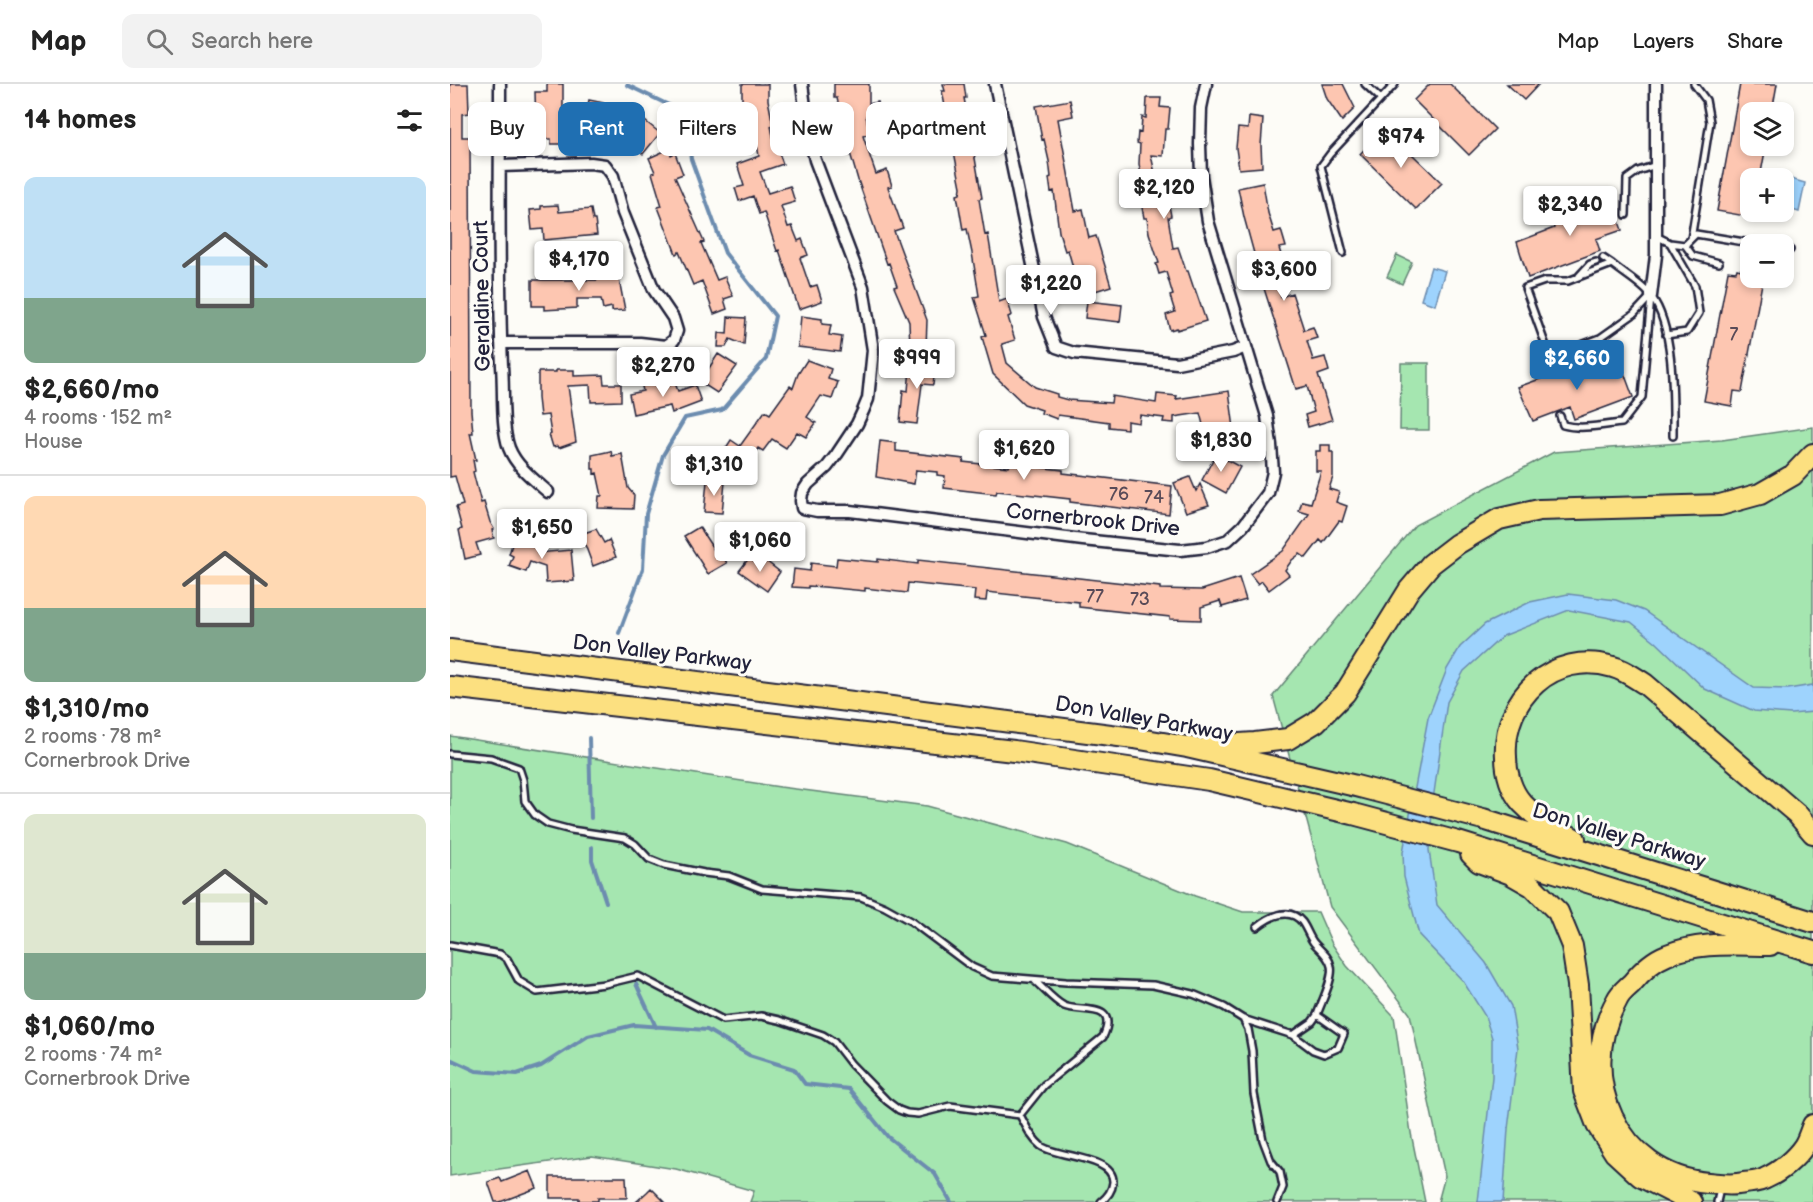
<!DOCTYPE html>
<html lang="en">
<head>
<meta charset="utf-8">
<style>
  body { margin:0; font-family:"Balsamiq Sans",sans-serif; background:#f2f2f2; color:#222; height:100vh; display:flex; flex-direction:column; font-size:22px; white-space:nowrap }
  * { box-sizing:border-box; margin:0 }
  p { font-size:20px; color:#767676 }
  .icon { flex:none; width:33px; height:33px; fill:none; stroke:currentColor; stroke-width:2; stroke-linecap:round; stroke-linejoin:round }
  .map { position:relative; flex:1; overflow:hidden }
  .details { display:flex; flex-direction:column; background:#fff; width:450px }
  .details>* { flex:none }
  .guide { position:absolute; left:18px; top:18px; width:570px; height:54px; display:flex; gap:12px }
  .controls { position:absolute; left:1290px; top:18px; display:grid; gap:12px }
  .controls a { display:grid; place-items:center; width:54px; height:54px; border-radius:12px; background:#fff; box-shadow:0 3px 9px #0003; font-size:30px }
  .price { position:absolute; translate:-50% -51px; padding:0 14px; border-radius:6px; background:#fff; color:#222; font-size:20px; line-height:39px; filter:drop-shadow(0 2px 3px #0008) }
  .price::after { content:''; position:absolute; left:50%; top:36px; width:18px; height:14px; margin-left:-9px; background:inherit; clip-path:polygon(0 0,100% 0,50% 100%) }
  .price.active { background:#1f6fb2; color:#fff }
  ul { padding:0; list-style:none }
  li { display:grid; align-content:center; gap:12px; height:318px; padding:0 24px }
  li+li { border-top:2px solid #e0e0e0 }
  li span { display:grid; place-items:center; height:186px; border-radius:12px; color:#555 }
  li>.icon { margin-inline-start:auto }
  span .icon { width:108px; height:108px; fill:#fffc; stroke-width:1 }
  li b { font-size:26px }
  h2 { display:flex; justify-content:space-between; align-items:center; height:72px; padding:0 24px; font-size:26px }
  .tag { padding:0 21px; border-radius:12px; background:#fff; box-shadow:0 3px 9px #0003; font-size:21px; line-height:54px }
  .tag.active { background:#1f6fb2; color:#fff }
  header { display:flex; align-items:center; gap:36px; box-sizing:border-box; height:84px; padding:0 30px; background:#fff; border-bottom:2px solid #e0e0e0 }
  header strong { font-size:28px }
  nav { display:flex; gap:33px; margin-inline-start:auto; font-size:21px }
  .search { width:420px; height:54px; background:#f2f2f2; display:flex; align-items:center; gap:15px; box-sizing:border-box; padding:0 21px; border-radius:12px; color:#767676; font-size:22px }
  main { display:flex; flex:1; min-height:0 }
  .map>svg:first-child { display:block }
  .green { fill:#a5e6b0; stroke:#648476; stroke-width:1.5 }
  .water { fill:#9ed3fd; stroke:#6c8caf; stroke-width:1.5 }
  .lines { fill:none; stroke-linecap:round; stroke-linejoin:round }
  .stream { stroke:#6c8caf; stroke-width:4 }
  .building { fill:#fdc6b1; stroke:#22223b; stroke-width:1.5 }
  .lane-casing { stroke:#22223b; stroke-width:10 }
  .street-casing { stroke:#22223b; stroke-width:15 }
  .highway-casing { stroke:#22223b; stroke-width:24 }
  .lane { stroke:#fdfcf7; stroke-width:5 }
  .street { stroke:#fdfcf7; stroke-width:10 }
  .highway { stroke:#fce080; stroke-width:20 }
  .labels { text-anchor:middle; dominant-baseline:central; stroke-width:6; stroke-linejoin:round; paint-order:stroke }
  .number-label { font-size:18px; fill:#594b58 }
  .street-label { font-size:21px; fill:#22223b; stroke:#fdfcf7 }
</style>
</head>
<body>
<header>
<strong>Map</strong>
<div class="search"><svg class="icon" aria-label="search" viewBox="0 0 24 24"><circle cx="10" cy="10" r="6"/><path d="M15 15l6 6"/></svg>Search here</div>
<nav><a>Map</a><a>Layers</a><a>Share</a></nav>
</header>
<main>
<section class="details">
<h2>14 homes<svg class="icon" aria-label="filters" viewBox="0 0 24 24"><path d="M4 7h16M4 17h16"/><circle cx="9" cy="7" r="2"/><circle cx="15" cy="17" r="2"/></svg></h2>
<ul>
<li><span style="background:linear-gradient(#bfe0f5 65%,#7fa58c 0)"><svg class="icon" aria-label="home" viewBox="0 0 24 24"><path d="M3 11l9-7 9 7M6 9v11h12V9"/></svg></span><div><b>$2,660/mo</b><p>4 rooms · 152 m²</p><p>House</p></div></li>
<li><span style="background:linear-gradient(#ffd9b3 60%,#7fa58c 0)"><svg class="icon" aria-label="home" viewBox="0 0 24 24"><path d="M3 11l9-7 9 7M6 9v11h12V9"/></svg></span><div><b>$1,310/mo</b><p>2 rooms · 78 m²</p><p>Cornerbrook Drive</p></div></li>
<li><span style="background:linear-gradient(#dfe7d0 75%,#7fa58c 0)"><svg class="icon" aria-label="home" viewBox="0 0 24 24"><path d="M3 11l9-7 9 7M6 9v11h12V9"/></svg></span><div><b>$1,060/mo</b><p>2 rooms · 74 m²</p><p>Cornerbrook Drive</p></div></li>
</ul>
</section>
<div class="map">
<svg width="1363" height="1118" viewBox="0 0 1363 1118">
  <rect width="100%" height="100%" fill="#fdfcf7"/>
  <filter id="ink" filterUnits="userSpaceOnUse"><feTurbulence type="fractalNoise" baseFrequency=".0167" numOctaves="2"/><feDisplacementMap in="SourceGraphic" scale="12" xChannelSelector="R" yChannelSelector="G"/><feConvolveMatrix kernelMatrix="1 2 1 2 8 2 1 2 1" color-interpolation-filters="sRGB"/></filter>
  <g filter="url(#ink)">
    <path class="green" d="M 947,171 L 962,178 L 952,200 L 937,193 Z
      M 951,279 L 979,279 L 979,346 L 950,346 Z
      M 1363,343 L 1363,1118 L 988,1118 L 995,1092 L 960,930 L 880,823 L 823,612 L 965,441 L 1104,368 L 1272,356 Z
      M 0,652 L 330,703 L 477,722 L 617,760 L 745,812 L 793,828 L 868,828 L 882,860 L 897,882 L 944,932 L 961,1049 L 975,1118 L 300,1118 L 304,1107 L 226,1085 L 142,1072 L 0,1092 Z"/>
    <path class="water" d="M 1341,95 L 1355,99 L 1349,128 L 1335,124 Z
      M 981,183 L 995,187 L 985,221 L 971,216 Z
      M 1118,510 L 1166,516 L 1194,527 L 1304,604 L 1338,605 L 1363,601 L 1363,628 L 1341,630 L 1304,627 L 1255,605 L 1206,558 L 1181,538 L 1119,526 L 1053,552 L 1014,587 L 997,618 L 983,716 L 979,766 L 987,821 L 1036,879 L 1061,922 L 1068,964 L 1058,1045 L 1053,1118 L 1028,1118 L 1042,993 L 1042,954 L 1035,932 L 1013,897 L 969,851 L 954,793 L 953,768 L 978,634 L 997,585 L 1010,563 L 1035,540 L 1080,518 Z"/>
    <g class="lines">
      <path class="stream" d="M 169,549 L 193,485 L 196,430 L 213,371 L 235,334 L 272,326 L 316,275 L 325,232 L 275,169 L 241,75 L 237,46 L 227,25 L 177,1
        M 139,654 L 141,734
        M 142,763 L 142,776 L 156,818
        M 186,900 L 206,943
        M 0,975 L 26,987 L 67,990 L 91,982 L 138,952 L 184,941 L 257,946 L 299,971 L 344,985 L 355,1000 L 399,1005 L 438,1053 L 485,1090 L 501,1118"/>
    </g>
    <path class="building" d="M 0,0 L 18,0 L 19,29 L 12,30 L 12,53 L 20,53 L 21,327 L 23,349 L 20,349 L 26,376 L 23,376 L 25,387 L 23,388 L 31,419 L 34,418 L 40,438 L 44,445 L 42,446 L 44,454 L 26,459 L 30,471 L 15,475 L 9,446 L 12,445 L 6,423 L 13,421 L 5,392 L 0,393 Z
      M 97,0 L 113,0 L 113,27 L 116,38 L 115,55 L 112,55 L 112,60 L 101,60 L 101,55 L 94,55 L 94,42 L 86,42 L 85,8 L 97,8 Z
      M 292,0 L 318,0 L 318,16 L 323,41 L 321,42 L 326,67 L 328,66 L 333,80 L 310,88 L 318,109 L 340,102 L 345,118 L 331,122 L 338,143 L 342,142 L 348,157 L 352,155 L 358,171 L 350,174 L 360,203 L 367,201 L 372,217 L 349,225 L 329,166 L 327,167 L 314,128 L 309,130 L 303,112 L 289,117 L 285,104 L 294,102 L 287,80 L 309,72 L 301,26 L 292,26 Z
      M 384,0 L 419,0 L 419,20 L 428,18 L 430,29 L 416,32 L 420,50 L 413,52 L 426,90 L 437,86 L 442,102 L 438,103 L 453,144 L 444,147 L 477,236 L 476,263 L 460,264 L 459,238 L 444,203 L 447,202 L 439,179 L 437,180 L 408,96 L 398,62 L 402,60 L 398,40 L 393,41 L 387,14 L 384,14 Z
      M 493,0 L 514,0 L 516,14 L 514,14 L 520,47 L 523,46 L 526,63 L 523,63 L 532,114 L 529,115 L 535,151 L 538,150 L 549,218 L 557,215 L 562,231 L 558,233 L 565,256 L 552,260 L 557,279 L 585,303 L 607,310 L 607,313 L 618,316 L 661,319 L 662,312 L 706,319 L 707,310 L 727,312 L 726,315 L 779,307 L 784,344 L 788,343 L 790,356 L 772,360 L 774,357 L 758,360 L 750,329 L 724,333 L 724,339 L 713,338 L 714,334 L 690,331 L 689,339 L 677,337 L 677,345 L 659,343 L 659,338 L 608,331 L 607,335 L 591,329 L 592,326 L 574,320 L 543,290 L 532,253 L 536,251 L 524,213 L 529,212 L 522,169 L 517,145 L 513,146 L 507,111 L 510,110 L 511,103 L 492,7 L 495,7 Z
      M 872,0 L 893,0 L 905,24 L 892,37 L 877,15 Z
      M 980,0 L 1000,0 L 1045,45 L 1019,71 L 964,16 Z
      M 1057,0 L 1089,0 L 1074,16 Z
      M 1290,0 L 1327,0 L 1322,28 L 1300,28 L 1300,62 L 1316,62 L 1310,94 L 1300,94 L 1300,118 L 1298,118 L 1295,132 L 1267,127 Z
      M 697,14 L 711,14 L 710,23 L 720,24 L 718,45 L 715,45 L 713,72 L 701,71 L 706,94 L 714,93 L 721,132 L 718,133 L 723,164 L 728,163 L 736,187 L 738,187 L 744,205 L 745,205 L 756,237 L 727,246 L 727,244 L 720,246 L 716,231 L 725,228 L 720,212 L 723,211 L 716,188 L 709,190 L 706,180 L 709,179 L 699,149 L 697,134 L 694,134 L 689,107 L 694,107 L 689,80 L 690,60 L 687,59 L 688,48 L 691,49 L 692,33 L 696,34 Z
      M 139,16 L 169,22 L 164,48 L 151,46 L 153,38 L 135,34 Z
      M 620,16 L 623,32 L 608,35 L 625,127 L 633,125 L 639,154 L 646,152 L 661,202 L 632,211 L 628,201 L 625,202 L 621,188 L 624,187 L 618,166 L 615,167 L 609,148 L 604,107 L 601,108 L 599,94 L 601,93 L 599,77 L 594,55 L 592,56 L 586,22 Z
      M 185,29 L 210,49 L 193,70 L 182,61 L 188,53 L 180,52 L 172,45 Z
      M 799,33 L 813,35 L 811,61 L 812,83 L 789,85 L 786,64 L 788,44 L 798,45 Z
      M 935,44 L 992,99 L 966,125 L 910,70 Z
      M 219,65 L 221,71 L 225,69 L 233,90 L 225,93 L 254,158 L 251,159 L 267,196 L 275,193 L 283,212 L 274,215 L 277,225 L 264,230 L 252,197 L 243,201 L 229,168 L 226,170 L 208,123 L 212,122 L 202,89 L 205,88 L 199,74 Z
      M 813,99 L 818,129 L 824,148 L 831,146 L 836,163 L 829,164 L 835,184 L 827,187 L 828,191 L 825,192 L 831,213 L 842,209 L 854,246 L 863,243 L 867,254 L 857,257 L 863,276 L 875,273 L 879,287 L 868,291 L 882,336 L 858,343 L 855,331 L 864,328 L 857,302 L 846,305 L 811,195 L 794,133 L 788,104 Z
      M 1159,111 L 1172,146 L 1146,155 L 1150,167 L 1078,194 L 1067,158 L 1104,144 L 1100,133 Z
      M 108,121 L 109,128 L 141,125 L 143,136 L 145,136 L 147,151 L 94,156 L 93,145 L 82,146 L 80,126 L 91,125 L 91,122 Z
      M 167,185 L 175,226 L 162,227 L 162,223 L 153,225 L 151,215 L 127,215 L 127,224 L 94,226 L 94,222 L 82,222 L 82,196 L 147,196 L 146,190 Z
      M 1287,185 L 1300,188 L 1300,194 L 1313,194 L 1292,308 L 1284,307 L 1282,322 L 1254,317 L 1278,187 L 1286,188 Z
      M 637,217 L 672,221 L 670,238 L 635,234 Z
      M 351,232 L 372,235 L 372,240 L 381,241 L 379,251 L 392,253 L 390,268 L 348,263 Z
      M 278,233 L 296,234 L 294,261 L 280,255 L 276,263 L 268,263 L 269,249 L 277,250 Z
      M 268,270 L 287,282 L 267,309 L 250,298 Z
      M 472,273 L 486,275 L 483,301 L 472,300 L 467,340 L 450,338 L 453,306 L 458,307 L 460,284 L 471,285 Z
      M 357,276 L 381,285 L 378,295 L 388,298 L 382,315 L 371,312 L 357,333 L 366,339 L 356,353 L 347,348 L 336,364 L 322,355 L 313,367 L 308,364 L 290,392 L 267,378 L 281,356 L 290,362 L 315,327 L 320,330 L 340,302 L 343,304 L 348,290 Z
      M 1142,276 L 1146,287 L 1170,278 L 1183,313 L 1124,335 L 1120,323 L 1083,337 L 1068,303 Z
      M 106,286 L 124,286 L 124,292 L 153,291 L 154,300 L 171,300 L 171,317 L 141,318 L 140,301 L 118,302 L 126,358 L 109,364 L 108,362 L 103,363 L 99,350 L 101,350 L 98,331 L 90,332 L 88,314 L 88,288 L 106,288 Z
      M 205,295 L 207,305 L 225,299 L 228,307 L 245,301 L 251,318 L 222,329 L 220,322 L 183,330 L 179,310 L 193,307 L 191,298 Z
      M 430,357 L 446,359 L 446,367 L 514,375 L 513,378 L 559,383 L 560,380 L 613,386 L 613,389 L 722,402 L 719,430 L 620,418 L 620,415 L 547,407 L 546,410 L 494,404 L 495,392 L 487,391 L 487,388 L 466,386 L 464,400 L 426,393 Z
      M 870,361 L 880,361 L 880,368 L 883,368 L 883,393 L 879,405 L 889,408 L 886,418 L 897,422 L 892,438 L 889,437 L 873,459 L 870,456 L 856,474 L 850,470 L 842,476 L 835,486 L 839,491 L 819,506 L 812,497 L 808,500 L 800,490 L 833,467 L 859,430 L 849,427 L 852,417 L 861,419 L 871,387 L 866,387 L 866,367 L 870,367 Z
      M 161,367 L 162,372 L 172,370 L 178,404 L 184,411 L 183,425 L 148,424 L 149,412 L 152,412 L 147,389 L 144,390 L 144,385 L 142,385 L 142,371 Z
      M 766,370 L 790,383 L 776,409 L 752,396 Z
      M 740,393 L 746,407 L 750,400 L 759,421 L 736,428 L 724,399 Z
      M 257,397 L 275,398 L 272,429 L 254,428 Z
      M 249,443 L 264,466 L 268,464 L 277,479 L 258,490 L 234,452 Z
      M 146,445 L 154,459 L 159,456 L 166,473 L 143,482 L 131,450 Z
      M 64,454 L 72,457 L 73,454 L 77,456 L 78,454 L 91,458 L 87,469 L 121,466 L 124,497 L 96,499 L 95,483 L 80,478 L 76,488 L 59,482 L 63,472 L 59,470 Z
      M 299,474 L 311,483 L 316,477 L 330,488 L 317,507 L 289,487 Z
      M 387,474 L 428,478 L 428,475 L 468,480 L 468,476 L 710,503 L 710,505 L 752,506 L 789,494 L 796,516 L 772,523 L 770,517 L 751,523 L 751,536 L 720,535 L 720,533 L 629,523 L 629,518 L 537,508 L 536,517 L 524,516 L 525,506 L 458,499 L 457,509 L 415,504 L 415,507 L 374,503 L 358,502 L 358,504 L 342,503 L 344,485 L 360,487 L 361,479 L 386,482 Z
      M 80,1087 L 87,1104 L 50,1118 L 45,1118 L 38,1098 L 50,1094 L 52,1098 Z
      M 100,1093 L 176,1093 L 177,1114 L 148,1114 L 148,1117 L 129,1117 L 129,1114 L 100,1114 Z
      M 201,1104 L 215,1118 L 186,1118 L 197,1108 Z"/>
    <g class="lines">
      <defs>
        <path id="lane" d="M 915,0 L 931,15
          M 1176,131 L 1177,95 L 1188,87 L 1206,81
          M 1206,152 L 1220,159 L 1245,202 L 1249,229 L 1237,248 L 1216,251
          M 1241,155 L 1260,38 L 1256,16 L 1244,0
          M 1220,159 L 1235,161 L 1246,150 L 1306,160
          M 1235,161 L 1243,172 L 1269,179
          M 1334,165 L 1340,166
          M 893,169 L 871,82 L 880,70 L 945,0
          M 1153,174 L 1162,180
          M 1129,192 L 1140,180 L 1146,178
          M 1201,212 L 1184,230 L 1150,254 L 1100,273 L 1075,204 L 1095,197 L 1118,197 L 1162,180 C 1174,190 1192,200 1201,212 C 1225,243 1223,314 1223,352
          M 1110,332 L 1113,341 C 1131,346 1153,341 1172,339 L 1192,313 L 1201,213
          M 0,670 L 41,674 L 69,684 L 73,696 L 75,717 L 85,731 L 98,740 L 121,746 L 175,754 L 185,760 L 199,775 L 214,781 L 254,789 L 279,792 L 312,805 L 411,813 L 435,823 L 462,838 L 522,883 L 542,892 L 616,898 L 703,901 L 743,910 L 774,923 L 793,935 L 798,945 L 802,967 L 804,1010 L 813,1056 L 821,1077 L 830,1088 L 833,1103 L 827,1118
          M 0,861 L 50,870 L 57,875 L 69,897 L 87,908 L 155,900 L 188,892 L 273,936 L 311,932 L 329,936 L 373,951 L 384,958 L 401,980 L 437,1017 L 449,1026 L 457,1029 L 468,1030 L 500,1022 L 570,1031 C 576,1042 581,1054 591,1062 C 608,1074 664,1072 663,1098 C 662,1107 658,1112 651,1118
          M 793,935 L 843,951 L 863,966 L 874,970 L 888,964 L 894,950 L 867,931 C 871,919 884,894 881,882 C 879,872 870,866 864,859 C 859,853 857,845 852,838 C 839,822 819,833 807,843
          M 843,951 L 862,938 L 867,931
          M 570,1031 L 594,1001 L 653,953 C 670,917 629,929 614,922 C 604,917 593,904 585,897
          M 1267,1118 L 1270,1105"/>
        <path id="street" d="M 50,0 C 50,94 48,188 52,282 C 54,306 51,342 59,364 C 66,382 83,395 98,408
          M 352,0 L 358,46 L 365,76 L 413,203 L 423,266 L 418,315 L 413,327 L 407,340 L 387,370 L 377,383 L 358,400 L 352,409 L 351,417 L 352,424 L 367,427 L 400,427 L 633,456 L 730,466 L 757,463 L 778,456 L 793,442 L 818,409 L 823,388 L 821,361 L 817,332 L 758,137 L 751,92 L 750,60 L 751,24 L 756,0
          M 545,0 L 594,233 L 606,263 L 624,269 L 727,279 L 783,268 L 796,263
          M 50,82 L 141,79 L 155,81 L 163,92 L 173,129 L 204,206 L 223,234 L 227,247 L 224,256 L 216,262 L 190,259 L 51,259
          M 1201,212 L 1206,171 L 1206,0"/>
        <path id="highway" d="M 0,566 L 684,654 L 737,663 L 906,702 L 1033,735 L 1363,838
          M 0,603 L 564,667 L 759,696 L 903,730 L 1008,758 L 1363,868
          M 759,662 L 805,659 L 838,655 L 866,638 L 895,609 L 959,506 L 981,480 L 1007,460 L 1049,435 L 1089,426 L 1270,421 L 1310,410 L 1343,391 L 1363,370
          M 1125,755 C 1107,745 1087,735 1072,719 C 1061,707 1056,688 1056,673 C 1052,614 1104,565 1163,583 C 1175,586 1185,594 1195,600 L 1347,730 L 1363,749
          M 1021,770 L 1029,778 L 1061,790 L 1082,802 L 1108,828 L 1122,862 L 1128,901 L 1134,1007 L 1147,1041 L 1165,1069 L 1190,1092 L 1241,1118
          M 1320,861 C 1285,861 1250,857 1217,871 C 1204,876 1191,888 1182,899 C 1177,904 1170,909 1167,916 C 1124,993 1168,1091 1258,1099 C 1271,1100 1282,1102 1294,1099 C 1301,1098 1310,1098 1316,1094 C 1330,1088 1346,1074 1354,1062 C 1358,1056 1360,1048 1363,1041"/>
      </defs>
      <use href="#lane" class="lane-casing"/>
      <use href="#street" class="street-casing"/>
      <use href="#highway" class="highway-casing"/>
      <use href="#lane" class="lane"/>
      <use href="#street" class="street"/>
      <use href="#highway" class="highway"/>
    </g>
  </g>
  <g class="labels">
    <g class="number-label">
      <text x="1284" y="250">7</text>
      <text x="669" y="410">76</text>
      <text x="704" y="413">74</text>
      <text x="645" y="512">77</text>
      <text x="690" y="515">73</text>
    </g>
    <g class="street-label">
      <text transform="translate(32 212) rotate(-91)">Geraldine Court</text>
      <text transform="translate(643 436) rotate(6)">Cornerbrook Drive</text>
      <text transform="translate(212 569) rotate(7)">Don Valley Parkway</text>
      <text transform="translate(694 635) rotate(10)">Don Valley Parkway</text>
      <text transform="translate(1169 752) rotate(17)">Don Valley Parkway</text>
    </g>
  </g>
</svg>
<div class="controls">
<a><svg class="icon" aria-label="layers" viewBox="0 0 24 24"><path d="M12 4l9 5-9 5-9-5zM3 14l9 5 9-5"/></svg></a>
<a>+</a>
<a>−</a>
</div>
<b class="price" style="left:951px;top:85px">$974</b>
<b class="price" style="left:714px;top:136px">$2,120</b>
<b class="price" style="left:1120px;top:153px">$2,340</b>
<b class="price" style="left:129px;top:208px">$4,170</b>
<b class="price" style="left:834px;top:218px">$3,600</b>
<b class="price" style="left:601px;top:232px">$1,220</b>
<b class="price" style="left:467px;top:306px">$999</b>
<b class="price active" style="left:1127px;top:307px">$2,660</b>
<b class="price" style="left:213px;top:314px">$2,270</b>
<b class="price" style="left:771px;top:389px">$1,830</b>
<b class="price" style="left:574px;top:397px">$1,620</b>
<b class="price" style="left:264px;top:413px">$1,310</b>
<b class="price" style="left:92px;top:476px">$1,650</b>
<b class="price" style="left:310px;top:489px">$1,060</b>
<div class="guide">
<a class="tag">Buy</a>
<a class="tag active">Rent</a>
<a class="tag">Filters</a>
<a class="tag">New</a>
<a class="tag">Apartment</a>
</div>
</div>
</main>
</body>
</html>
